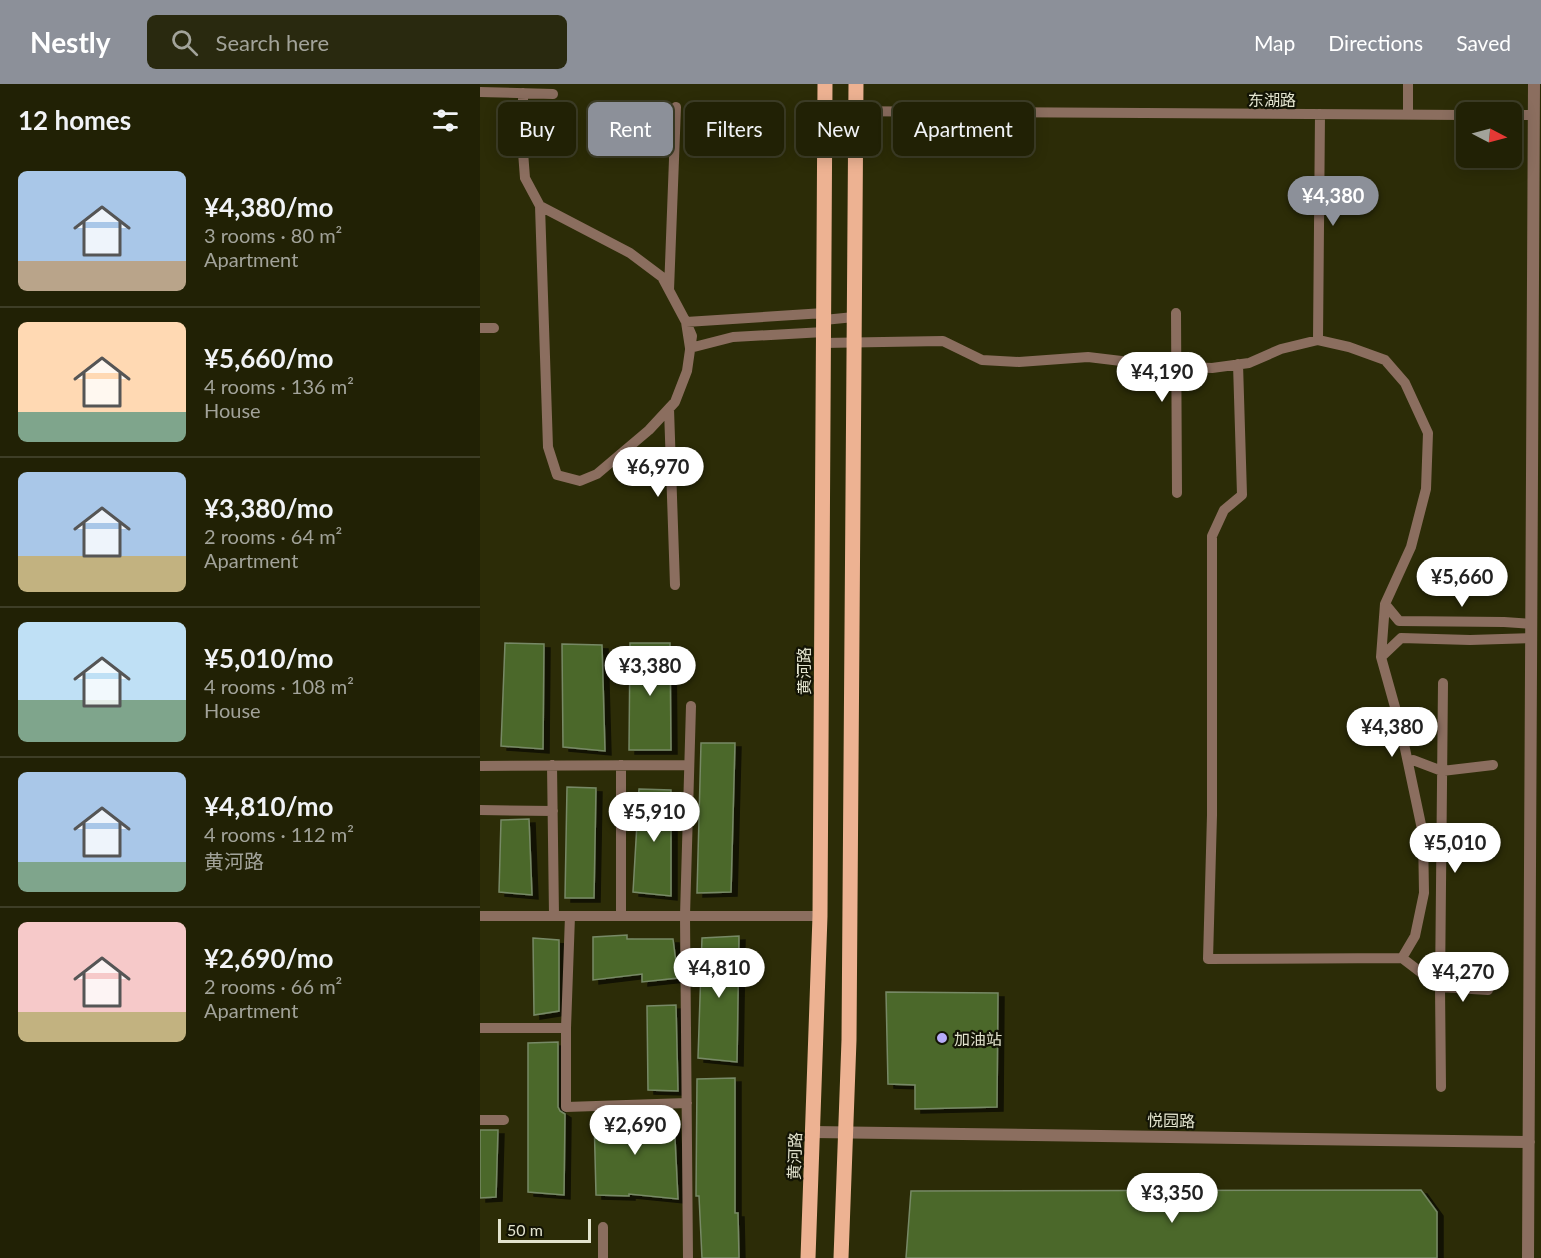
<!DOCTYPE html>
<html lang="en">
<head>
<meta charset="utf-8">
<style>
  body { margin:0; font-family:Lato,"Noto Sans SC",sans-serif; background:#29290f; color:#f1f3f6; height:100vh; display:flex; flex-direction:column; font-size:22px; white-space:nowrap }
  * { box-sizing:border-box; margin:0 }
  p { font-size:20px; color:#a2a39a }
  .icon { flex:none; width:33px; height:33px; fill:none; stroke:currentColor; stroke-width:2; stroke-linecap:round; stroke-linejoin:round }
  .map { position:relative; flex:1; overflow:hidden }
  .panel { display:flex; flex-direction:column; background:#212105; width:480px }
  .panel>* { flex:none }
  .hud { position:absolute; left:18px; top:18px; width:570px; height:54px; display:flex; gap:12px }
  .needle { width:39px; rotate:96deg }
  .fabs { position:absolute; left:976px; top:18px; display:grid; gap:12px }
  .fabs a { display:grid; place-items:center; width:66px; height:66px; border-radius:9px; background:#212105; box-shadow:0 3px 15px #0003,0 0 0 2px #3e3e27; font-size:30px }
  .scale { position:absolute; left:18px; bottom:15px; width:93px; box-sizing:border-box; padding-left:6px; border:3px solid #e2e3ce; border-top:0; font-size:16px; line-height:21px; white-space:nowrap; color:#e2e3ce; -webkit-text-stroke:4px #131405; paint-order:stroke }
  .price { position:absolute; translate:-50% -51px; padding:0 14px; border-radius:21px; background:#fff; color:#222; font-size:20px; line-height:39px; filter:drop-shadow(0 2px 3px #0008) }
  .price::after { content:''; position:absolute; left:50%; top:36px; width:18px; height:14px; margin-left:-9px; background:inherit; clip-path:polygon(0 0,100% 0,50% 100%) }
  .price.on { background:#8c9099; color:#fff }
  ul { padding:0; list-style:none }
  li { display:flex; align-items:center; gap:18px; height:150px; padding:0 18px }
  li+li { border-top:2px solid #3e3e27 }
  li span { display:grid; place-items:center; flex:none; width:168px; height:120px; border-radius:9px; color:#555 }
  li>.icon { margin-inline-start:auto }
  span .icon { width:72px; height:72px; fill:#fffc; stroke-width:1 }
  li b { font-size:26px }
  h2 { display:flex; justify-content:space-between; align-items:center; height:72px; padding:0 18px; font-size:26px }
  .chip { padding:0 21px; border-radius:9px; background:#212105; box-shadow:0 3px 15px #0003,0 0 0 2px #3e3e27; font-size:21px; line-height:54px }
  .chip.on { background:#8c9099; color:#fff }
  header { display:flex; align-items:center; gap:36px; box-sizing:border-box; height:84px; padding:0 30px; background:#8c9099; color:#fff }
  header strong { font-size:28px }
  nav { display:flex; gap:33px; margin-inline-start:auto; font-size:21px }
  .search { width:420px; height:54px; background:#29290f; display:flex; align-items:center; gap:15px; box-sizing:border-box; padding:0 21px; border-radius:9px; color:#a2a39a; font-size:22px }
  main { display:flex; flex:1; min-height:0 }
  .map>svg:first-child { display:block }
  .building { fill:#4c6829; stroke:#778966; stroke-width:1.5; filter:url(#shadow) }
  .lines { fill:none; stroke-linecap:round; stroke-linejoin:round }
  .minor { stroke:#8b6e5f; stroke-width:10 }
  .tertiary { stroke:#8b6e5f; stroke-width:12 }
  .primary { stroke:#edb292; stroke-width:15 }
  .poi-dot { fill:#b6acf8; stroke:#131405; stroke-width:2 }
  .labels { text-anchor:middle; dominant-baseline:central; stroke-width:4.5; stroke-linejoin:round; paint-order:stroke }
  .street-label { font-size:16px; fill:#e2e3ce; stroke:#131405 }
  .poi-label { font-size:16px; fill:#e2e3ce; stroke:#131405; text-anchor:start }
</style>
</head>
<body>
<header>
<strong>Nestly</strong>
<div class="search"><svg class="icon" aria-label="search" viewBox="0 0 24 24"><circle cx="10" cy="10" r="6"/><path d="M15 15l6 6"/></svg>Search here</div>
<nav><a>Map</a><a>Directions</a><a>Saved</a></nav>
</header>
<main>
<section class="panel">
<h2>12 homes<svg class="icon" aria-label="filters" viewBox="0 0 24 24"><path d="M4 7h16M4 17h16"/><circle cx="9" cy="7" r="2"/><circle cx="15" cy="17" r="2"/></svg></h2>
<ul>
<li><span style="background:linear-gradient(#a9c7e8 75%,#b9a48a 0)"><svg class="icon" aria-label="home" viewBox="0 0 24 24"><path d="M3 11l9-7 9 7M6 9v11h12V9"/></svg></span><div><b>¥4,380/mo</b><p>3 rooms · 80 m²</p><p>Apartment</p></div></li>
<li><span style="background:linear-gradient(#ffd9b3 75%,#7fa58c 0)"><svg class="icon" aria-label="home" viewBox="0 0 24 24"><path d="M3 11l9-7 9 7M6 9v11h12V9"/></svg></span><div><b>¥5,660/mo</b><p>4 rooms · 136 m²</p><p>House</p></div></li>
<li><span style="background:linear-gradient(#a9c7e8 70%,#c2b280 0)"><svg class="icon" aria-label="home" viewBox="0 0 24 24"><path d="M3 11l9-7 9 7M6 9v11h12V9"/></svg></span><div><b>¥3,380/mo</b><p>2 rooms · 64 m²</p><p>Apartment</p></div></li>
<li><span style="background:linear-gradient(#bfe0f5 65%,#7fa58c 0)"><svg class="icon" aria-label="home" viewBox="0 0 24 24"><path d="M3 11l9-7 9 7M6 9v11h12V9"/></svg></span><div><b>¥5,010/mo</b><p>4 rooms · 108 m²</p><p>House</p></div></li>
<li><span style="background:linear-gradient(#a9c7e8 75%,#7fa58c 0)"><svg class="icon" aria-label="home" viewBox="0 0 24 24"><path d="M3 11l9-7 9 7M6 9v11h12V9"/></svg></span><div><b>¥4,810/mo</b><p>4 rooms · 112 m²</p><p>黄河路</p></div></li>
<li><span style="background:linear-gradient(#f6c9c9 75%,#c2b280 0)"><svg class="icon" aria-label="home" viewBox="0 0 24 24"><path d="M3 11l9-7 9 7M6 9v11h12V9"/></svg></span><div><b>¥2,690/mo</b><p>2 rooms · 66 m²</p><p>Apartment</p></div></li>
</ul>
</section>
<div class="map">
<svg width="1061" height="1174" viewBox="0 0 1061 1174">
  <defs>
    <filter id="shadow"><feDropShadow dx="6" dy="4" stdDeviation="0" flood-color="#0009"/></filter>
  </defs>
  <rect width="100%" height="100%" fill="#2c2c07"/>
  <path class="building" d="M 25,559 L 64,560 L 63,665 L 21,662 Z
    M 150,559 L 190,559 L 191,666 L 149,666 Z
    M 82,560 L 122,561 L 125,667 L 83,663 Z
    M 221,659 L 255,659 L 251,808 L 217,809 Z
    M 87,703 L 116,704 L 114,814 L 85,814 Z
    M 159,705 L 191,706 L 191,812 L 153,808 Z
    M 49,735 L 52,811 L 19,808 L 21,736 Z
    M 147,851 L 147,855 L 193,855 L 198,894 L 162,898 L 162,890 L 113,896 L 113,853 Z
    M 259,852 L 257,978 L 218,974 L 222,854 Z
    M 53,854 L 79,856 L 79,927 L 54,931 Z
    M 406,908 L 518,909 L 517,1023 L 435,1025 L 435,1001 L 408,1000 Z
    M 196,921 L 198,1007 L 168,1006 L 167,922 Z
    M 78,958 L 78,1023 L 80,1027 L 85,1030 L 84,1111 L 48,1108 L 48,959 Z
    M 255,994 L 255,1129 L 258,1129 L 259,1174 L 222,1174 L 219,1112 L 216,1112 L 217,995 Z
    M 151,1030 L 194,1034 L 198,1115 L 149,1110 L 149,1112 L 116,1111 L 114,1031 Z
    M 0,1046 L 18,1046 L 16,1113 L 0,1114 Z
    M 941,1106 L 957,1128 L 957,1174 L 426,1174 L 431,1107 Z"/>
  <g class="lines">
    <path class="minor" d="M 0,8 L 73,10
      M 43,9 L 43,68 L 45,94 L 60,122
      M 345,27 L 987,31
      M 928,30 L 928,0
      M 1032,31 L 1054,31
      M 189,206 L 196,23
      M 696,229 L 697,409
      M 344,236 L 374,233
      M 0,244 L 14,244
      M 344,248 L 253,253 L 210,264 L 206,238 L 212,252 L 207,287 L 195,318 L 169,346 L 117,390 L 100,397 L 77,391 L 68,363 L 60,122 L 150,169 L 182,193 L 206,238 L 344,229
      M 838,256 L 840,30
      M 343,259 L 463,257 L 502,276 L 539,278 L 608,273 L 683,282 L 732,284 L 769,279 L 801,265 L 838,256 L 869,263 L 905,276 L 925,299 L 948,349 L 946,405 L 931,463 L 905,520 L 901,573 L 920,641 L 943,750 L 944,809 L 935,852 L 922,874 L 728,875 L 732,731 L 732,452 L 744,426 L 762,411 L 758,280
      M 189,325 L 195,501
      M 905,520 L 919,537 L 1024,538 L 1052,540
      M 901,573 L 921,554 L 990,556 L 1051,554
      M 933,676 L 962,687 L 1013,681
      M 72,681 L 74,832
      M 0,682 L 209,681
      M 0,726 L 73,727
      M 0,832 L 340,832
      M 141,832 L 141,681
      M 922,874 L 960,903 L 963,599
      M 0,944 L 86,944 L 86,1023 L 207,1019
      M 86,944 L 90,832
      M 961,1003 L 960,903 L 1008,906
      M 0,1036 L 24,1036
      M 123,1143 L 123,1174
      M 208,1174 L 205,832 L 211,622"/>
    <path class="tertiary" d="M 333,1048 L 1049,1058
      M 1048,1174 L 1054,0"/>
    <path class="primary" d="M 328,1174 L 340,832 L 345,0
      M 361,1174 L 369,956 L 376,0"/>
  </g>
  <circle class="poi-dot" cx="462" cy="954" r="6"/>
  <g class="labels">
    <g class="street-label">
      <text x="792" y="15">东湖路</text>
      <text transform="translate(323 587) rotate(-90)">黄河路</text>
      <text transform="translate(691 1036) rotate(1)">悦园路</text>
      <text transform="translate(314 1072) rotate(-88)">黄河路</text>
    </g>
    <g class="poi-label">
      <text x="474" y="954">加油站</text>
    </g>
  </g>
</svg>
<div class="fabs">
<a><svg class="needle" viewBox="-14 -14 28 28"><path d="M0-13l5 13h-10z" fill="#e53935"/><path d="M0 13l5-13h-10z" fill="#a2a39a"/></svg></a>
</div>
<div class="scale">50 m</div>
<b class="price on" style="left:853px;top:143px">¥4,380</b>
<b class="price" style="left:682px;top:319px">¥4,190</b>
<b class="price" style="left:178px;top:414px">¥6,970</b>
<b class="price" style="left:982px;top:524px">¥5,660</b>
<b class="price" style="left:170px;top:613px">¥3,380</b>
<b class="price" style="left:912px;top:674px">¥4,380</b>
<b class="price" style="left:174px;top:759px">¥5,910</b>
<b class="price" style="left:975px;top:790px">¥5,010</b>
<b class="price" style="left:239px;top:915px">¥4,810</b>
<b class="price" style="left:983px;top:919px">¥4,270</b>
<b class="price" style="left:155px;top:1072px">¥2,690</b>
<b class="price" style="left:692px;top:1140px">¥3,350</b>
<div class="hud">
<a class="chip">Buy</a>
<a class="chip on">Rent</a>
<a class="chip">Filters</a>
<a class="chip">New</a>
<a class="chip">Apartment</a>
</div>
</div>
</main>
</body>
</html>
